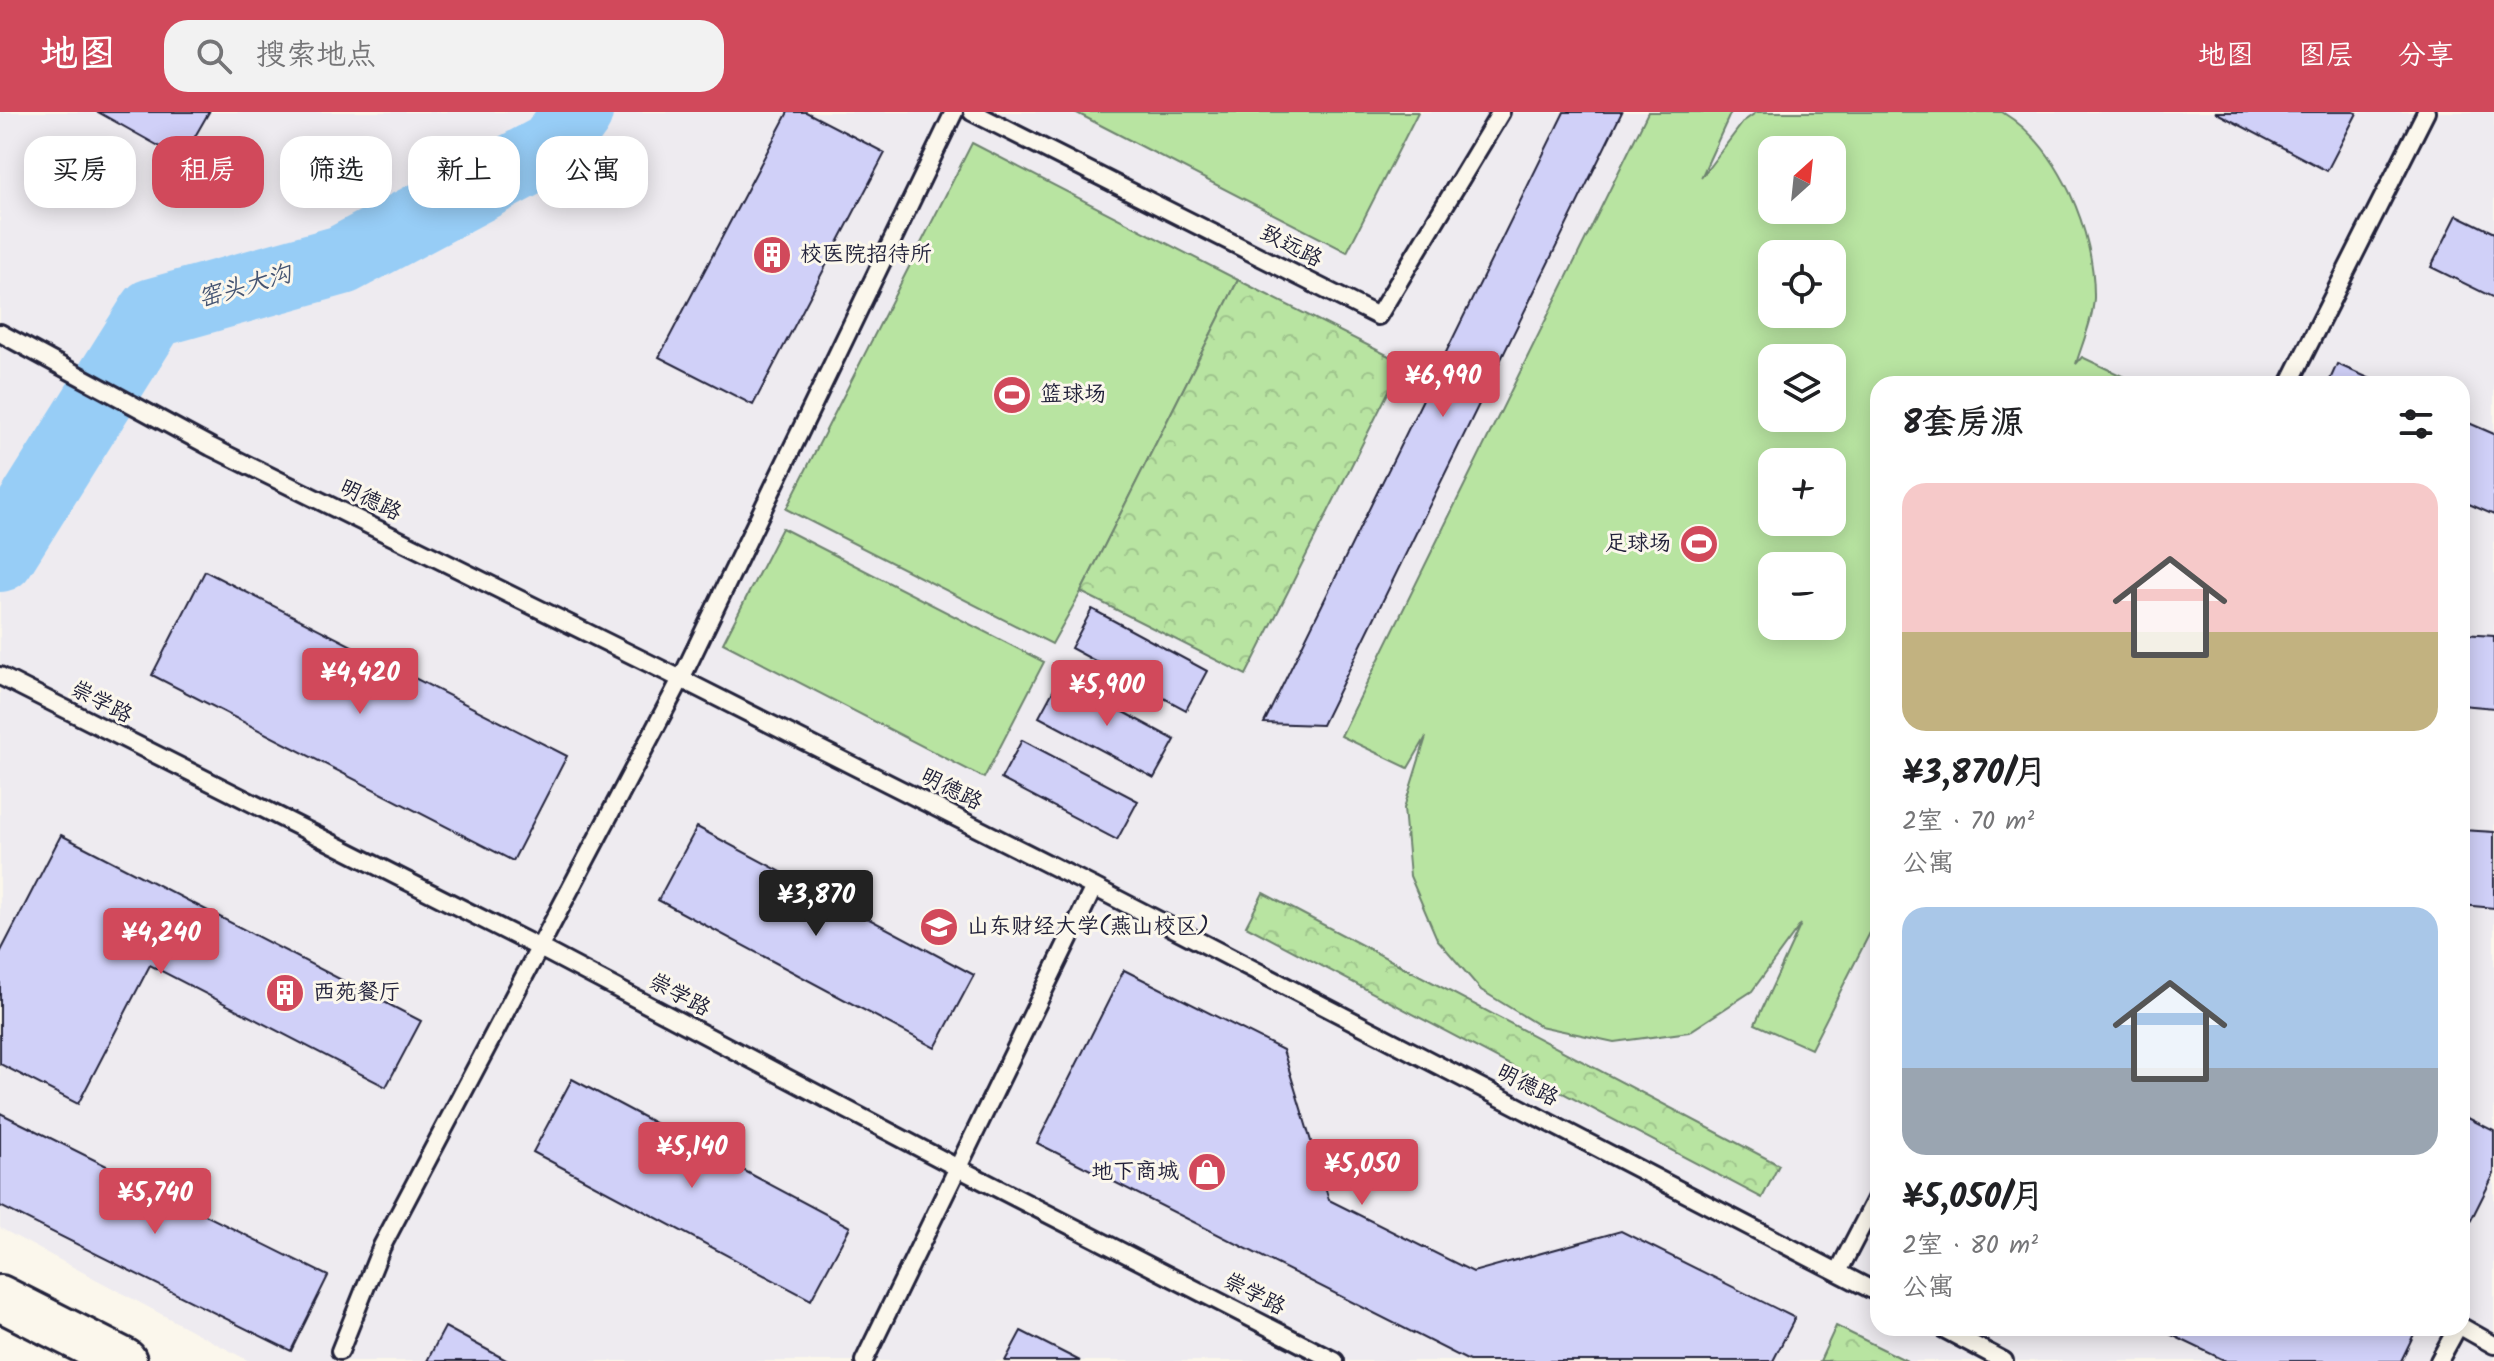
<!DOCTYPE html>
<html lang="zh">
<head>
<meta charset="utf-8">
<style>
  body { margin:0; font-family:Kalam,"LXGW WenKai TC",sans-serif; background:#f2f2f2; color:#202124; height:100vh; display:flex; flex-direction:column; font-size:30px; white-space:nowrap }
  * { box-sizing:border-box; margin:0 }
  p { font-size:26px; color:#757577 }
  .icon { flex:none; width:44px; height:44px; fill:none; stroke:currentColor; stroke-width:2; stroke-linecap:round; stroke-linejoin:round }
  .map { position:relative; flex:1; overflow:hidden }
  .details { position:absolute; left:1870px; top:264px; width:600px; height:960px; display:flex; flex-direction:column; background:#fff; border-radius:24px; box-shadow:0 4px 20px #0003 }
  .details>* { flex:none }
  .hud { position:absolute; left:24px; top:24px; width:760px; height:72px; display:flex; gap:16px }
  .needle { width:52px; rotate:27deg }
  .fabs { position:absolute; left:1758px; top:24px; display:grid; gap:16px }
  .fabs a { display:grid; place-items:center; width:88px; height:88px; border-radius:16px; background:#fff; box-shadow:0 4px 20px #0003; font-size:40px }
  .price { position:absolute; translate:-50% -68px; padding:0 18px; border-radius:8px; background:#d1495b; color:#fff; font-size:26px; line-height:52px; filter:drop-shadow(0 2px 4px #0008) }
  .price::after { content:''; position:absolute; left:50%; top:48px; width:24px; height:18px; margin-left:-12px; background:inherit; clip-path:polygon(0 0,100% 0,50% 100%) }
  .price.active { background:#222; color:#fff }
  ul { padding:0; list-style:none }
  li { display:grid; align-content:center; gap:16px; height:424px; padding:0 32px }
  li span { display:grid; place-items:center; height:248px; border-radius:24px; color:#555 }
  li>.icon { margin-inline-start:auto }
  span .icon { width:144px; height:144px; fill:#fffc; stroke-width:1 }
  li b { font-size:34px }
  h2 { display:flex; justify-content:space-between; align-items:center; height:96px; padding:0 32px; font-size:34px }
  .tag { padding:0 28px; border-radius:24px; background:#fff; box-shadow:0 4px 20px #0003; font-size:28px; line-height:72px }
  .tag.active { background:#d1495b; color:#fff }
  header { display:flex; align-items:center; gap:48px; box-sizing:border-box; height:112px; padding:0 40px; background:#d1495b; color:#fff }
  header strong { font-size:38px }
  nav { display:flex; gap:44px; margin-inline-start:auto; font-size:28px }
  .search { width:560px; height:72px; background:#f2f2f2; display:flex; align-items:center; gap:20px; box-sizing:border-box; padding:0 28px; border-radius:24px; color:#757577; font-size:30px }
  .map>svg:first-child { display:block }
  .built { fill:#eeebf0; fill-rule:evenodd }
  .grass { fill:#b8e4a1; stroke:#6d836e; stroke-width:2; fill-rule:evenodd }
  .forest { fill:url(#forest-crowns); stroke:#6d836e; stroke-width:2 }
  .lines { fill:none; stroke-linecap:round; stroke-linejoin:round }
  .river { stroke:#97cdf6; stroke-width:70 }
  .building { fill:#d0d0f8; stroke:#22223b; stroke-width:2 }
  .lane-casing { stroke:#22223b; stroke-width:22 }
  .secondary-casing { stroke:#22223b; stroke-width:50 }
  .lane { stroke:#fbf7ec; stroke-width:16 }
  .secondary { stroke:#fbf7ec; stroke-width:44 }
  .labels { text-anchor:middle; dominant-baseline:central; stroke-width:6; stroke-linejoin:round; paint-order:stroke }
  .street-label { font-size:22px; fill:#22223b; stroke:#fbf7ec }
  .poi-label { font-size:22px; fill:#22223b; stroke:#fbf7ec; text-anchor:start }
  .water-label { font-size:24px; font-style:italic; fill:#455573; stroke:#fbf7ec }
</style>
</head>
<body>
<header>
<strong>地图</strong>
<div class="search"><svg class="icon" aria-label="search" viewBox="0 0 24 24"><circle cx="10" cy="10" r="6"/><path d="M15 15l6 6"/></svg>搜索地点</div>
<nav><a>地图</a><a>图层</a><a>分享</a></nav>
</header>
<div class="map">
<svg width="2494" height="1249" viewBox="0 0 2494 1249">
  <defs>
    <pattern id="forest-crowns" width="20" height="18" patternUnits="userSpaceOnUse" patternTransform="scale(2)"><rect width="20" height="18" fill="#b8e4a1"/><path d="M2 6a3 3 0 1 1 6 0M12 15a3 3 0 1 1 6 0" fill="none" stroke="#9ec38c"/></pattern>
  </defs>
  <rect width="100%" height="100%" fill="#fbf7ec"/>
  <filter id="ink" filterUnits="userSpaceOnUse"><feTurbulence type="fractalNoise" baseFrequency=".0125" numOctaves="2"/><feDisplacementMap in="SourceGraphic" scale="16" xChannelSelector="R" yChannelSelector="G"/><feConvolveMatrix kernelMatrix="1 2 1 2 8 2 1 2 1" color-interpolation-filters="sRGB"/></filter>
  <g filter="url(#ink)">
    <path class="built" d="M 0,0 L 2494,0 L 2494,1249 L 249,1249 L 0,1116 ZM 1772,38 L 1832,38 L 1832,98 L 1772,98 ZM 1772,142 L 1832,142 L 1832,202 L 1772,202 ZM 1772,246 L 1832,246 L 1832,306 L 1772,306 ZM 1878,272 L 2462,272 L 2462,1216 L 1878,1216 ZM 1772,350 L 1832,350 L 1832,410 L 1772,410 ZM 1772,454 L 1832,454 L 1832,514 L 1772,514 Z"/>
    <path class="grass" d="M 1075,0 L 1418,0 L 1347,140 Z
      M 1648,0 L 1731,0 L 1701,66 L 1744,9 L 1757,0 L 2002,0 C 2060,35 2095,120 2094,186 C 2093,207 2082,232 2076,252 L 2082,245 L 2139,272 L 1878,272 L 1878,805 L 1811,937 L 1755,912 L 1801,812 L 1752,879 L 1689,920 L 1614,930 L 1540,914 L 1481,878 L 1437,827 L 1410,764 L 1404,696 L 1426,625 L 1408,656 L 1341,624 ZM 1832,38 L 1832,98 L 1772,98 L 1772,38 ZM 1832,142 L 1832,202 L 1772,202 L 1772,142 ZM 1832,246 L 1832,306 L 1772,306 L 1772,246 ZM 1832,350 L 1832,410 L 1772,410 L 1772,350 ZM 1832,454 L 1832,514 L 1772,514 L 1772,454 Z
      M 972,31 L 1238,168 L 1081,480 L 1052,532 L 786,397 Z
      M 782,416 L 1044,550 L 984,666 L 723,531 Z"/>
    <path class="forest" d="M 1238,168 L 1403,251 L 1246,563 L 1081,480 Z
      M 1263,781 L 1779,1053 L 1762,1086 L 1246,814 Z
      M 1836,1214 L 1907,1249 L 1820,1249 Z"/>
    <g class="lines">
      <path class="river" d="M 0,445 L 153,201 L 342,148 L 552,36 L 578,0"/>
    </g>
    <path class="building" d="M 98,0 L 209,0 L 182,47 Z
      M 788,0 L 806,0 L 885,41 L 753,293 L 659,245 Z
      M 1564,0 L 1622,0 L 1322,613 L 1264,611 Z
      M 2215,0 L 2354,0 L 2357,1 L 2327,59 Z
      M 2457,103 L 2494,121 L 2494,186 L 2431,155 Z
      M 2337,252 L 2382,272 L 2328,272 Z
      M 2462,308 L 2494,322 L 2494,403 L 2462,389 Z
      M 205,459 L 567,644 L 513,749 L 152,563 Z
      M 1092,497 L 1207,559 L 1186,598 L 1071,536 Z
      M 2462,522 L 2494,524 L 2494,596 L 2462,593 Z
      M 1060,566 L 1175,628 L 1154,666 L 1039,605 Z
      M 1022,628 L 1138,689 L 1117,728 L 1001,667 Z
      M 697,715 L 974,863 L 935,936 L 658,788 Z
      M 2462,718 L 2494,720 L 2494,796 L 2462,793 Z
      M 61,723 L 421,909 L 386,975 L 150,853 L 78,992 L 0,952 L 0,841 Z
      M 1124,858 L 1283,938 L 1329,1088 L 1473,1160 L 1621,1119 L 1795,1206 L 1773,1249 L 1469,1249 L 1037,1031 Z
      M 572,967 L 850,1115 L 811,1188 L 533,1040 Z
      M 0,1001 L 328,1164 L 291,1239 L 0,1094 Z
      M 2462,1003 L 2494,1019 L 2494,1062 L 2462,1126 Z
      M 445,1215 L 508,1249 L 427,1249 Z
      M 2157,1216 L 2417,1216 L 2401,1249 L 2226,1249 Z
      M 1021,1219 L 1080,1249 L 1005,1249 Z"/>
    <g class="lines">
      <defs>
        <path id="lane" d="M 972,0 L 1378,204 L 1501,0
          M 0,221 L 211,335 L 681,567 L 1094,775 L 1878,1181
          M 2289,272 L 2426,0
          M 0,564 L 538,835 L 958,1056 L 1335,1249
          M 1838,1160 L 1878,1083
          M 2462,1215 L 2494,1233
          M 1942,1216 L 2004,1249
          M 340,1239 L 382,1134 L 681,567 L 954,0
          M 864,1249 L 1094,775
          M 2439,1249 L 2457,1216"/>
        <path id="secondary" d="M 0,1186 L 124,1249"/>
      </defs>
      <use href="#lane" class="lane-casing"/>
      <use href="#secondary" class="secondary-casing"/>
      <use href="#lane" class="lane"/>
      <use href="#secondary" class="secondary"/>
    </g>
  </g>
  <defs>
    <symbol id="building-disc" viewBox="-11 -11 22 22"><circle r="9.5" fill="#d1495b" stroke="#fbf7ec"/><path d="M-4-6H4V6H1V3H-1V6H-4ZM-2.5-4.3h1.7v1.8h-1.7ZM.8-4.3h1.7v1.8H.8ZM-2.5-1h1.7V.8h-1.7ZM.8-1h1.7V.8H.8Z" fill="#fff"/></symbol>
    <symbol id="stadium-disc" viewBox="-11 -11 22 22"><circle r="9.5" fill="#d1495b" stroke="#fbf7ec"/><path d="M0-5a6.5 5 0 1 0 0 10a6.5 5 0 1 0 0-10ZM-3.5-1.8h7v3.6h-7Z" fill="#fff"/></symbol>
    <symbol id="university-disc" viewBox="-11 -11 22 22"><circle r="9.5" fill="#d1495b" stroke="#fbf7ec"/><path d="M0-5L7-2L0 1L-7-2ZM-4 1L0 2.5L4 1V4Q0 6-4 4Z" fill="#fff"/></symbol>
    <symbol id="shop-disc" viewBox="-11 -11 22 22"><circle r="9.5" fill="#d1495b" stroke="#fbf7ec"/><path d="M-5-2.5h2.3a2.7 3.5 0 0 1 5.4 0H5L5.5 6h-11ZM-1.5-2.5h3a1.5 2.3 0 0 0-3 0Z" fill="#fff"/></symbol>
  </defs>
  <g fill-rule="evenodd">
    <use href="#building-disc" x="750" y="121" width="44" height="44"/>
    <use href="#stadium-disc" x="990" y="261" width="44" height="44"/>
    <use href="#stadium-disc" x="1677" y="410" width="44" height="44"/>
    <use href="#university-disc" x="917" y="793" width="44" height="44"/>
    <use href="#building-disc" x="263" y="859" width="44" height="44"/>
    <use href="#shop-disc" x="1185" y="1038" width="44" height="44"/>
  </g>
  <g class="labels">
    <g class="street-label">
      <text transform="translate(1291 135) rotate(27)">致远路</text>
      <text transform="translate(370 389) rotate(26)">明德路</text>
      <text transform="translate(101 591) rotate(27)">崇学路</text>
      <text transform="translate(951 678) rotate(27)">明德路</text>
      <text transform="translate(679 884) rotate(28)">崇学路</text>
      <text transform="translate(1527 974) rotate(27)">明德路</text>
      <text transform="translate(1254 1183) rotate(27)">崇学路</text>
    </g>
    <g class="poi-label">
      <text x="800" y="143">校医院招待所</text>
      <text x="1040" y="283">篮球场</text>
      <text x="1671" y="432" text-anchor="end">足球场</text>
      <text x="967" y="815">山东财经大学(燕山校区)</text>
      <text x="313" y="881">西苑餐厅</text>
      <text x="1179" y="1060" text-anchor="end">地下商城</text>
    </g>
    <g class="water-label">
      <text transform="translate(245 175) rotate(-16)">窑头大沟</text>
    </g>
  </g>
</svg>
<div class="fabs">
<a><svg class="needle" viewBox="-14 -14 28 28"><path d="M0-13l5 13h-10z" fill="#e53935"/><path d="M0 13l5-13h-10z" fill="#757577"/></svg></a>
<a><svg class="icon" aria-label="locate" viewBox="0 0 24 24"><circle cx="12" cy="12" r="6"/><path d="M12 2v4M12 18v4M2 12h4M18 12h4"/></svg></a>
<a><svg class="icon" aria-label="layers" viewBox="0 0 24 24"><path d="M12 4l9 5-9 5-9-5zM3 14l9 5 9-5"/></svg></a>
<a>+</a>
<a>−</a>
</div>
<b class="price" style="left:1443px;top:307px">¥6,990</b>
<b class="price" style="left:360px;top:604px">¥4,420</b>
<b class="price" style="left:1107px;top:616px">¥5,900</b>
<b class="price active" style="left:816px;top:826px">¥3,870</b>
<b class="price" style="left:161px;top:864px">¥4,240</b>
<b class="price" style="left:692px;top:1078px">¥5,140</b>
<b class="price" style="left:1362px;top:1095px">¥5,050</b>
<b class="price" style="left:155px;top:1124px">¥5,740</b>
<div class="hud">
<a class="tag">买房</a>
<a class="tag active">租房</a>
<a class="tag">筛选</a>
<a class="tag">新上</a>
<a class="tag">公寓</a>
</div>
<section class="details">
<h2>8套房源<svg class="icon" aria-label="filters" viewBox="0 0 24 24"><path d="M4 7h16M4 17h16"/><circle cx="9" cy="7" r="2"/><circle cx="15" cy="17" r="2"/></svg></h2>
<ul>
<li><span style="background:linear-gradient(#f6c9c9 60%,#c2b280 0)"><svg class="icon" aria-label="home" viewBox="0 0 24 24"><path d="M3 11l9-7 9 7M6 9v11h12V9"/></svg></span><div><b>¥3,870/月</b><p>2室 · 70 m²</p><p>公寓</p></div></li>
<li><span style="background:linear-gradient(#a9c7e8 65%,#9aa5b1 0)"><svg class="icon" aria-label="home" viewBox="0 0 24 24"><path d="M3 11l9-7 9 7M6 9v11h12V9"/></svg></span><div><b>¥5,050/月</b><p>2室 · 80 m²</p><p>公寓</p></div></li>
</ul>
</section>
</div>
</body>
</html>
